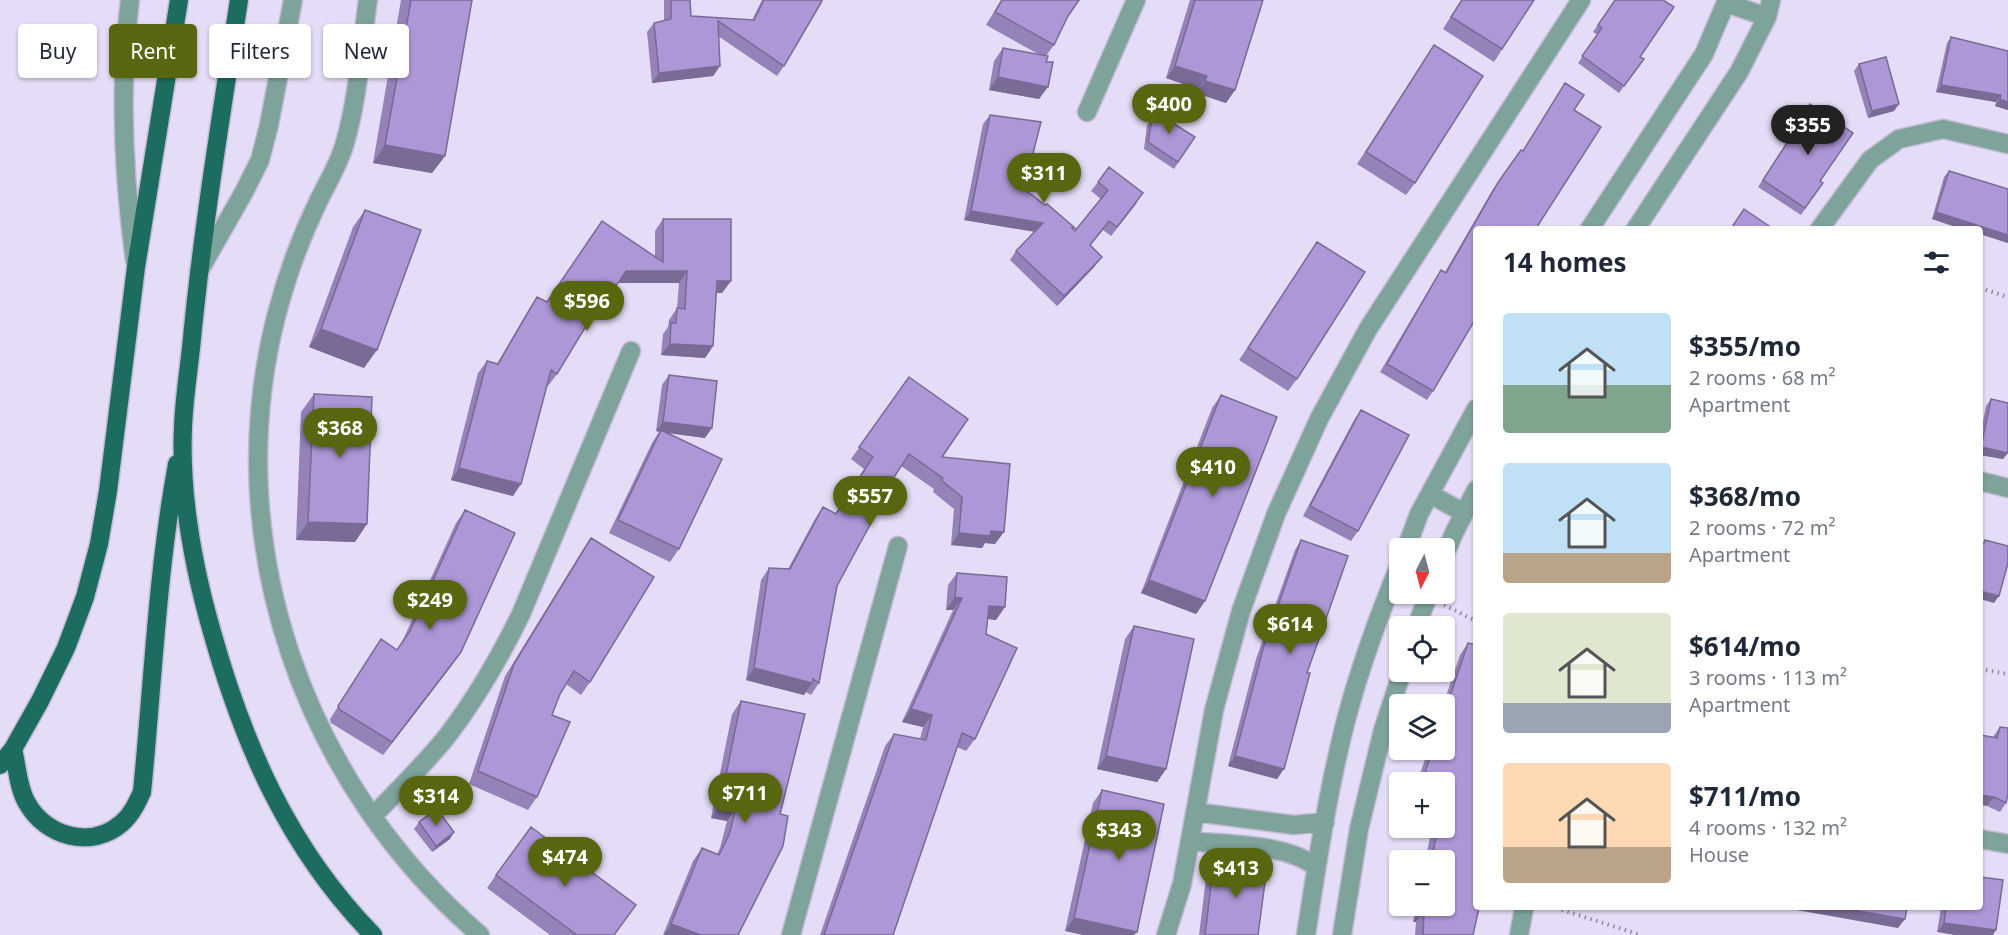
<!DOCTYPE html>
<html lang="en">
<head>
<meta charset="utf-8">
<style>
  body { margin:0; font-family:"Noto Sans",sans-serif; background:#f6f6f7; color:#1f2937; height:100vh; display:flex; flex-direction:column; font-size:22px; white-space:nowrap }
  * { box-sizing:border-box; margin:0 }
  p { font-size:20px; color:#747a83 }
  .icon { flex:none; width:33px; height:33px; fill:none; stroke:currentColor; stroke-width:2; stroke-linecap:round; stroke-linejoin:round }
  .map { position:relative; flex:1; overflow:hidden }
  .sheet { position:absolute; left:1473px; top:226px; width:510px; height:684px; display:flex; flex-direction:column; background:#fff; border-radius:6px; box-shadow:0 2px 4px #0004 }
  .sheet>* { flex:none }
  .banner { position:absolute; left:18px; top:24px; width:570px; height:54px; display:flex; gap:12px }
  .needle { width:39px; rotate:186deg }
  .controls { position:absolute; left:1389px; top:538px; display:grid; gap:12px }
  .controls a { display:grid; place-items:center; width:66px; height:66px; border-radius:6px; background:#fff; box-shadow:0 2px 4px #0004; font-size:30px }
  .price { position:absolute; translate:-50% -51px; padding:0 14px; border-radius:21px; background:#58670f; color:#fff; font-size:20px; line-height:39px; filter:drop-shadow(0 2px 3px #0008) }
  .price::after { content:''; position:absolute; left:50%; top:36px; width:18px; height:14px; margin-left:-9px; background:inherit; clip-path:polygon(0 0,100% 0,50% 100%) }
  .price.active { background:#222; color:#fff }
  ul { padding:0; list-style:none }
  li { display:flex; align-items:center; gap:18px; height:150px; padding:0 30px }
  li span { display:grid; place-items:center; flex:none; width:168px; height:120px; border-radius:6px; color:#555 }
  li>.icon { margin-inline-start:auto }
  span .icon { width:72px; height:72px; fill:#fffc; stroke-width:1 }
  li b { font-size:26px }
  h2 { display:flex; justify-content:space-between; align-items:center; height:72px; padding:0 30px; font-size:26px }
  .chip { padding:0 21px; border-radius:6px; background:#fff; box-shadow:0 2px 4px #0004; font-size:21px; line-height:54px }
  .chip.active { background:#58670f; color:#fff }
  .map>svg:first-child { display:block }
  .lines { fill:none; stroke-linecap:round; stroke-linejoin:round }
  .minor-casing { stroke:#c3bad4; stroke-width:21 }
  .major-casing { stroke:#c3bad4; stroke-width:21 }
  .path { stroke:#9188a2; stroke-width:4; stroke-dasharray:1.5 4.5; stroke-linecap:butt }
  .minor { stroke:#7ea39a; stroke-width:18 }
  .major { stroke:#1c6d60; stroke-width:18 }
  .wall { fill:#9582b8 }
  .shaded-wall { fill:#796a96 }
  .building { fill:#ad97d6; stroke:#796a96; stroke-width:1.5 }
</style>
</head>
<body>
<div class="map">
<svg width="2008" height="935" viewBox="0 0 2008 935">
  <rect width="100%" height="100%" fill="#e5dcf7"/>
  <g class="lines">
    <defs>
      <path id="minor" d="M 130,0 C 119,87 123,174 135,261
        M 368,0 C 361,48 358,100 344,146 C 338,166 327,183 318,202 C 300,239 286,278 276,317 C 218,544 305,785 480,935
        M 1726,3 L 1767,17
        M 1087,112 L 1136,0
        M 1589,230 L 1704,54 L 1727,0
        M 1635,230 L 1739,72 L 1767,17 L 1771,0
        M 1819,230 L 1870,160 L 1899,139 L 1943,129 L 2008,144
        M 199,271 L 244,192 L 260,160 L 269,125 L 293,0
        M 1980,481 L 2008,488
        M 1430,494 L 1464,513
        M 1406,549 L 1419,514 L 1476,409
        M 1444,556 L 1455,531 L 1476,490
        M 1416,627 L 1429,594
        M 1195,812 L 1294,825 L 1325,822
        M 373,816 C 398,790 425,764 448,735 C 477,697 500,657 521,614 L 631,351
        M 1980,839 L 2008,844
        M 1190,841 C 1228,845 1286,843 1316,867
        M 791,935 L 898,546
        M 1166,935 L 1182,884 L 1214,710 L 1241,611 L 1276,514 L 1319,419 L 1368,329 L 1581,0
        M 1306,935 C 1317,863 1328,790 1346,720 C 1360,667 1379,615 1400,564
        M 1342,935 L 1359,829 L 1383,730 L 1402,672
        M 1519,935 L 1524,908"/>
      <path id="major" d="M 239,0 C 221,116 202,232 191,348 C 188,375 184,401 183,427 C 180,497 193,566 212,632 C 244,746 289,849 373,935
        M 13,749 C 17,765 18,788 27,803 C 45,836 91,850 122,823 C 132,814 137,803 142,792 C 153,682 157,573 177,464
        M 0,765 L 13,749 L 40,701 L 66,648 L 85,597 L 99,544 L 108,491 L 136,267 L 179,0"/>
    </defs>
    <use href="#minor" class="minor-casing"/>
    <use href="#major" class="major-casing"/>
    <path class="path" d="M 1980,288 L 2008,297
      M 1444,605 L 1476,621
      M 1980,669 L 2008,674
      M 1556,908 L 1641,935"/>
    <use href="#minor" class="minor"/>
    <use href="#major" class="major"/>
  </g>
  <path class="wall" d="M 401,0 L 472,0 L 445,156 L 432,173 L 373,163 Z
    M 664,0 L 690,0 L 691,16 L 752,20 L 762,0 L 820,0 L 784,66 L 777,76 L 718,36 L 720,66 L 713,76 L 652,83 L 647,32 L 654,23 L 664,20 Z
    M 1001,0 L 1080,0 L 1068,16 L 1054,45 L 1046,56 L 1039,99 L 989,90 L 994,61 L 1003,48 L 1040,55 L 986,25 Z
    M 1190,0 L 1263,0 L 1235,90 L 1226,103 L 1196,93 L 1198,89 L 1166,78 Z
    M 1461,0 L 1534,0 L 1494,62 L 1443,29 Z
    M 1615,0 L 1640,57 L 1644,59 L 1619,93 L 1578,63 L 1598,35 L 1593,32 Z
    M 1951,37 L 2008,51 L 2008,110 L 1995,106 L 1996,102 L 1936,92 L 1947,43 Z
    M 1434,45 L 1415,183 L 1406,195 L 1357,164 Z
    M 1859,64 L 1894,111 L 1868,118 L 1854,71 Z
    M 1565,83 L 1574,110 L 1476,230 L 1433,391 L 1427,400 L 1380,372 L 1435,279 L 1441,270 L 1445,272 L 1493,189 L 1521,150 L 1523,151 Z
    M 1810,104 L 1820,181 L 1823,183 L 1801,215 L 1758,187 L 1789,139 L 1787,138 Z
    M 1161,105 L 1171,122 L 1195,137 L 1174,169 L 1144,149 L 1147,125 Z
    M 990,115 L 1024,189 L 1075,231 L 1101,199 L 1091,191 L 1098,182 L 1137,203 L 1111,236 L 1103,230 L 1090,246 L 1095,266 L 1057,306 L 1010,260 L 1016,251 L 1035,232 L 964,220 L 983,124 Z
    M 1949,171 L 2008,243 L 1980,234 L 1980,230 L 1965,230 L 1932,219 L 1944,177 Z
    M 365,210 L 364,368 L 309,347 L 353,227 Z
    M 663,219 L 722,293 L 716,293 L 713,346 L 705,358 L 661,355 L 663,334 L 668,327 L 669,320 L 677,308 L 679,283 L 618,283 L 589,324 L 587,323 L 557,374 L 548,386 L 547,385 L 513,496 L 451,480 L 478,373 L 487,361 L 497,364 L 529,309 L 537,297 L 547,302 L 655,257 L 655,231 Z
    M 1317,242 L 1297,379 L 1288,391 L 1239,360 Z
    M 669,375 L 705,438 L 666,433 L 679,549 L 670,562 L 609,533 L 652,443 L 659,432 L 656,431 L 662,385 Z
    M 909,377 L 942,457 L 995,544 L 985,543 L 982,548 L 951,545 L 954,509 L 933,492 L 934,489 L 901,466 L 881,497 L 837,586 L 819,683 L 811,695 L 806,692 L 804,695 L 746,680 L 761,580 L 769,568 L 788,569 L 815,519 L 823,507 L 835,514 L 864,469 L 851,459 Z
    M 314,394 L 355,542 L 296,540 L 301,412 Z
    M 1221,395 L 1205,601 L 1196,614 L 1141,593 L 1212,408 Z
    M 1991,399 L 2003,459 L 1980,455 L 1980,436 L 1986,406 Z
    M 1361,410 L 1358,531 L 1351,541 L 1303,516 L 1354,420 Z
    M 465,510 L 452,665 L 383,755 L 331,723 L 330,719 L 381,639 L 397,650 L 402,642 L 456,523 Z
    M 591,538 L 590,682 L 581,695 L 566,684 L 560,694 L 552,715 L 537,797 L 528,810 L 469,784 L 505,676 L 582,551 Z
    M 1301,540 L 1307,673 L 1277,779 L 1228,766 L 1256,659 L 1295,550 Z
    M 957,573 L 996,620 L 988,619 L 975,739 L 966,751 L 957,747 L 893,935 L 820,935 L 885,746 L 894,734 L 920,739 L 923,727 L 902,722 L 953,610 L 946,610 L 948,585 Z
    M 1134,626 L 1166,769 L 1157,782 L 1097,769 L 1125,639 Z
    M 1468,643 L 1473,935 L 1415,935 L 1416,922 L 1413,922 L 1416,906 L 1444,906 L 1444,861 L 1425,861 L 1432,828 L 1444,828 L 1444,783 L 1417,783 L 1428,750 L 1444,750 L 1444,705 L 1443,705 L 1460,655 Z
    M 741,701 L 738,935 L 663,935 L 693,861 L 702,848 L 717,854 L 720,848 L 727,821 L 711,818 L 732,714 Z
    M 2000,727 L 2006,803 L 2000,812 L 1987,806 L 1993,737 Z
    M 1102,790 L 1164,804 L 1065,931 L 1093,803 Z
    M 419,822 L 450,839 L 432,852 L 414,829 Z
    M 1214,861 L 1258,935 L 1199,935 L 1207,870 Z
    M 496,875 L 614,935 L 550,935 L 487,888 Z
    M 1941,908 L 1980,908 L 1937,932 Z"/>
  <path class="shaded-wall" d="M 720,66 L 713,76 L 652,83 L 659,73 Z
    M 1175,66 L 1207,76 L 1198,89 L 1166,78 Z
    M 998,77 L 1048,87 L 1039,99 L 989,90 Z
    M 1205,81 L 1235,90 L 1226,103 L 1196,93 Z
    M 1941,85 L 2001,95 L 1996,102 L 1936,92 Z
    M 2000,99 L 2008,102 L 2008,110 L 1995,106 Z
    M 1899,104 L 1894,111 L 1868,118 L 1872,111 Z
    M 385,145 L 445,156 L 432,173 L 373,163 Z
    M 971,211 L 1043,223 L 1037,232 L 964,220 Z
    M 1936,212 L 2008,235 L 2008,243 L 1980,234 L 1980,230 L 1965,230 L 1932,219 Z
    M 1102,257 L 1095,266 L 1057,306 L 1064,296 Z
    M 626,271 L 687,271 L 679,283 L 617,283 Z
    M 717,281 L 731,281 L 722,293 L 708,293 Z
    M 321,329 L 377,350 L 364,368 L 309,347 Z
    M 670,344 L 713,346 L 705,358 L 661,355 Z
    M 663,422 L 712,428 L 705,438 L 656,431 Z
    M 1981,447 L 2008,453 L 2003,459 L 1980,455 L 1980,449 Z
    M 459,468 L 521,484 L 513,496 L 451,480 Z
    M 308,522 L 367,524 L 355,542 L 296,540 Z
    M 991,531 L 1004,532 L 995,544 L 985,543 L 982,548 L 951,545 L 959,533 Z
    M 1149,580 L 1205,601 L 1196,614 L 1141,593 Z
    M 1980,591 L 1999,596 L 1994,603 L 1980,599 Z
    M 955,597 L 962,598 L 953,610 L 946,610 Z
    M 989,606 L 1005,607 L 996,620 L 980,618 Z
    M 461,652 L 452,665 L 383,755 L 392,742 Z
    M 754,668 L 812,683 L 804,695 L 746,680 Z
    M 911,709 L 932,715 L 923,727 L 902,722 Z
    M 1106,756 L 1166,769 L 1157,782 L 1097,769 Z
    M 1235,756 L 1284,769 L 1277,779 L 1228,766 Z
    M 1425,773 L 1448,780 L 1444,785 L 1444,783 L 1418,783 Z
    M 1980,795 L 1994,797 L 1987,806 L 1980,805 Z
    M 720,805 L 736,808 L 727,821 L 711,818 Z
    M 454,832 L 450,839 L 432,852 L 436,846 Z
    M 1792,908 L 1841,908 L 1905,919 L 1898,928 L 1791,909 Z
    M 1421,910 L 1424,910 L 1416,922 L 1413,922 Z
    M 1074,918 L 1137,932 L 1134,935 L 1083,935 L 1065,931 Z
    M 1944,923 L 1996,930 L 1993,935 L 1955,935 L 1937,932 Z
    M 671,924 L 701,935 L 664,935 Z"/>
  <path class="building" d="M 411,0 L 472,0 L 445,156 L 385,145 Z
    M 671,0 L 690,0 L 691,16 L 754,20 L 764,0 L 820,0 L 822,1 L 784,66 L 718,21 L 720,66 L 659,73 L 654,23 L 671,19 Z
    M 1002,0 L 1079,0 L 1068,16 L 1054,45 L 995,12 Z
    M 1195,0 L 1263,0 L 1235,90 L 1205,81 L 1207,76 L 1175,66 Z
    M 1462,0 L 1534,0 L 1502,49 L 1451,17 Z
    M 1615,0 L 1663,0 L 1674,7 L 1640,57 L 1644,59 L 1624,86 L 1582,56 L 1602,28 L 1598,25 Z
    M 1951,37 L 2008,51 L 2008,102 L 2000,99 L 2001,95 L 1941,85 Z
    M 1434,45 L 1483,76 L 1415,183 L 1366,152 Z
    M 1003,48 L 1048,56 L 1046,62 L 1053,62 L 1048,87 L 998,77 Z
    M 1886,57 L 1899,104 L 1872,111 L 1859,64 Z
    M 1565,83 L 1584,95 L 1574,110 L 1601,127 L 1535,230 L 1476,230 L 1476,318 L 1433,391 L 1387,364 L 1441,270 L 1446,273 L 1499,181 L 1521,150 L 1523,151 Z
    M 1810,104 L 1853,133 L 1820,181 L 1823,183 L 1805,208 L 1763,180 L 1794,132 L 1792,131 Z
    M 1161,105 L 1176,115 L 1171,122 L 1195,137 L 1178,162 L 1148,142 L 1152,119 Z
    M 990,115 L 1041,122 L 1024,189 L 1045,205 L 1047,204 L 1075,228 L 1072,228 L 1075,231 L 1108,190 L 1098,182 L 1109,167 L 1143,193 L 1117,227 L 1109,221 L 1090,245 L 1102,257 L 1064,296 L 1016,251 L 1043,223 L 971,211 Z
    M 1949,171 L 2008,189 L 2008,235 L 1936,212 Z
    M 1744,209 L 1775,230 L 1730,230 Z
    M 365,210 L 421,230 L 377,350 L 321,329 Z
    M 663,219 L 731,219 L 731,281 L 717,281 L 713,346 L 670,344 L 671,323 L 676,323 L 677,308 L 685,309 L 687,271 L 626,271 L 598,313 L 595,311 L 557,374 L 551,370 L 521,484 L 459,468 L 487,361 L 498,364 L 537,297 L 547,302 L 602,221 L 663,262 Z
    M 1317,242 L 1365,272 L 1297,379 L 1248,348 Z
    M 669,375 L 717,381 L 712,428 L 663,422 Z
    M 909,377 L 968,419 L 942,457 L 1010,464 L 1004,532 L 991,531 L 990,536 L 959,533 L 962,497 L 941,480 L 943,478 L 909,454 L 881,497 L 884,499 L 837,586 L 819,683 L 813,679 L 812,683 L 754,668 L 769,568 L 790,569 L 823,507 L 836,514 L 873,457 L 859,447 Z
    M 314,394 L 372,397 L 367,524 L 308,522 Z
    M 1221,395 L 1277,417 L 1205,601 L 1149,580 Z
    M 1991,399 L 2008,403 L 2008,453 L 1981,447 Z
    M 1361,410 L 1409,435 L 1358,531 L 1310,506 Z
    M 661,430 L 722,459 L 679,549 L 618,520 Z
    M 465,510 L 515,533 L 461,652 L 392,742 L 340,710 L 338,706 L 381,639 L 397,650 L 410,631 Z
    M 591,538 L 654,577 L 590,682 L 574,671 L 560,694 L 552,715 L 570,722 L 537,797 L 478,771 L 514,664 Z
    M 1301,540 L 1348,556 L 1307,673 L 1310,673 L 1284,769 L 1235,756 L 1263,649 Z
    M 1985,540 L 2008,546 L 2008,563 L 1999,596 L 1980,591 L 1980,542 L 1984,543 Z
    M 957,573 L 1007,577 L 1005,607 L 989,606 L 986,634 L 1017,648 L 975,739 L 962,733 L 893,935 L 824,935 L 894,734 L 926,740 L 932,715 L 911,709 L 962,598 L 955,597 Z
    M 1134,626 L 1194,639 L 1166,769 L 1106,756 Z
    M 1468,643 L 1476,645 L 1476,908 L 1479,908 L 1473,935 L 1423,935 L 1424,910 L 1421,910 L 1422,906 L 1444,906 L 1444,861 L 1431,861 L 1438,828 L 1444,828 L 1444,797 L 1448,780 L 1425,773 L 1432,750 L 1444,750 L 1444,714 Z
    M 741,701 L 805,714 L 780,814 L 788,816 L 783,846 L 738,935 L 701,935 L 671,924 L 702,848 L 719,855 L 729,835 L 736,808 L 720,805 Z
    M 2000,727 L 2008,728 L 2008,794 L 2006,803 L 1994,797 L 1980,795 L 1980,735 L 1997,738 Z
    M 1102,790 L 1164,804 L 1137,932 L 1074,918 Z
    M 437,809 L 454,832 L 436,846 L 419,822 Z
    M 531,827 L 636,905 L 614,935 L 577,935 L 496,875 Z
    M 1214,861 L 1267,867 L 1258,935 L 1205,935 Z
    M 1980,877 L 2003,880 L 1996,930 L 1944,923 L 1946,908 L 1980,908 Z
    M 1841,908 L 1907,908 L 1905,919 Z"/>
</svg>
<div class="controls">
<a><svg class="needle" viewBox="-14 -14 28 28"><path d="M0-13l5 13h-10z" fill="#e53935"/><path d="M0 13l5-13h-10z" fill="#747a83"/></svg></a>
<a><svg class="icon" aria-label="locate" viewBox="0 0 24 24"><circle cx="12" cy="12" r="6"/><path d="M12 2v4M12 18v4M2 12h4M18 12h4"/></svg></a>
<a><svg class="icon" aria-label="layers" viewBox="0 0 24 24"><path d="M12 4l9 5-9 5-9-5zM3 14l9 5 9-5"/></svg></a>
<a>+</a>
<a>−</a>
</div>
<b class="price" style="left:1169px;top:135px">$400</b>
<b class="price active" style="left:1808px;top:156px">$355</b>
<b class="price" style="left:1044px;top:204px">$311</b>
<b class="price" style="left:587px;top:332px">$596</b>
<b class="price" style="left:340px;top:459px">$368</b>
<b class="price" style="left:1213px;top:498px">$410</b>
<b class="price" style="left:870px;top:527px">$557</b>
<b class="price" style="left:430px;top:631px">$249</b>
<b class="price" style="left:1290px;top:655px">$614</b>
<b class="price" style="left:745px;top:824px">$711</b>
<b class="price" style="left:436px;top:827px">$314</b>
<b class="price" style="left:1119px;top:861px">$343</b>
<b class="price" style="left:565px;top:888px">$474</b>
<b class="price" style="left:1236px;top:899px">$413</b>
<div class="banner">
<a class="chip">Buy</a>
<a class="chip active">Rent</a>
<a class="chip">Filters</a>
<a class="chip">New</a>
</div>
<section class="sheet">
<h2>14 homes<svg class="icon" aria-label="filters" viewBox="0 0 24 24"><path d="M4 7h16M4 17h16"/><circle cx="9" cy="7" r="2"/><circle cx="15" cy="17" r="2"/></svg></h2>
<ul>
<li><span style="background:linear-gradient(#bfe0f5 60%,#7fa58c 0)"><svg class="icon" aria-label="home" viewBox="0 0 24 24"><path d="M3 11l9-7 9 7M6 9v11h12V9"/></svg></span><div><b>$355/mo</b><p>2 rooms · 68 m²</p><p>Apartment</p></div></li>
<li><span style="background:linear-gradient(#bfe0f5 75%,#b9a48a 0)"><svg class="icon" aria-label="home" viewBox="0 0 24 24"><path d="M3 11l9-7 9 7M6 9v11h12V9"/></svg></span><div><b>$368/mo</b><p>2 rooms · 72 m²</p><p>Apartment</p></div></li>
<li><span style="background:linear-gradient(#dfe7d0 75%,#9aa5b1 0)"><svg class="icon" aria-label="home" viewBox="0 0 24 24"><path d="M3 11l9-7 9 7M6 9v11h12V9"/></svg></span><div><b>$614/mo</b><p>3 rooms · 113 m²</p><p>Apartment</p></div></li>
<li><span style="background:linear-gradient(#ffd9b3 70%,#b9a48a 0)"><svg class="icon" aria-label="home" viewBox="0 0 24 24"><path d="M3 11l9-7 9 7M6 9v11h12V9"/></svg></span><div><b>$711/mo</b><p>4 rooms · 132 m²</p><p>House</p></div></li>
</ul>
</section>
</div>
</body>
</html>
